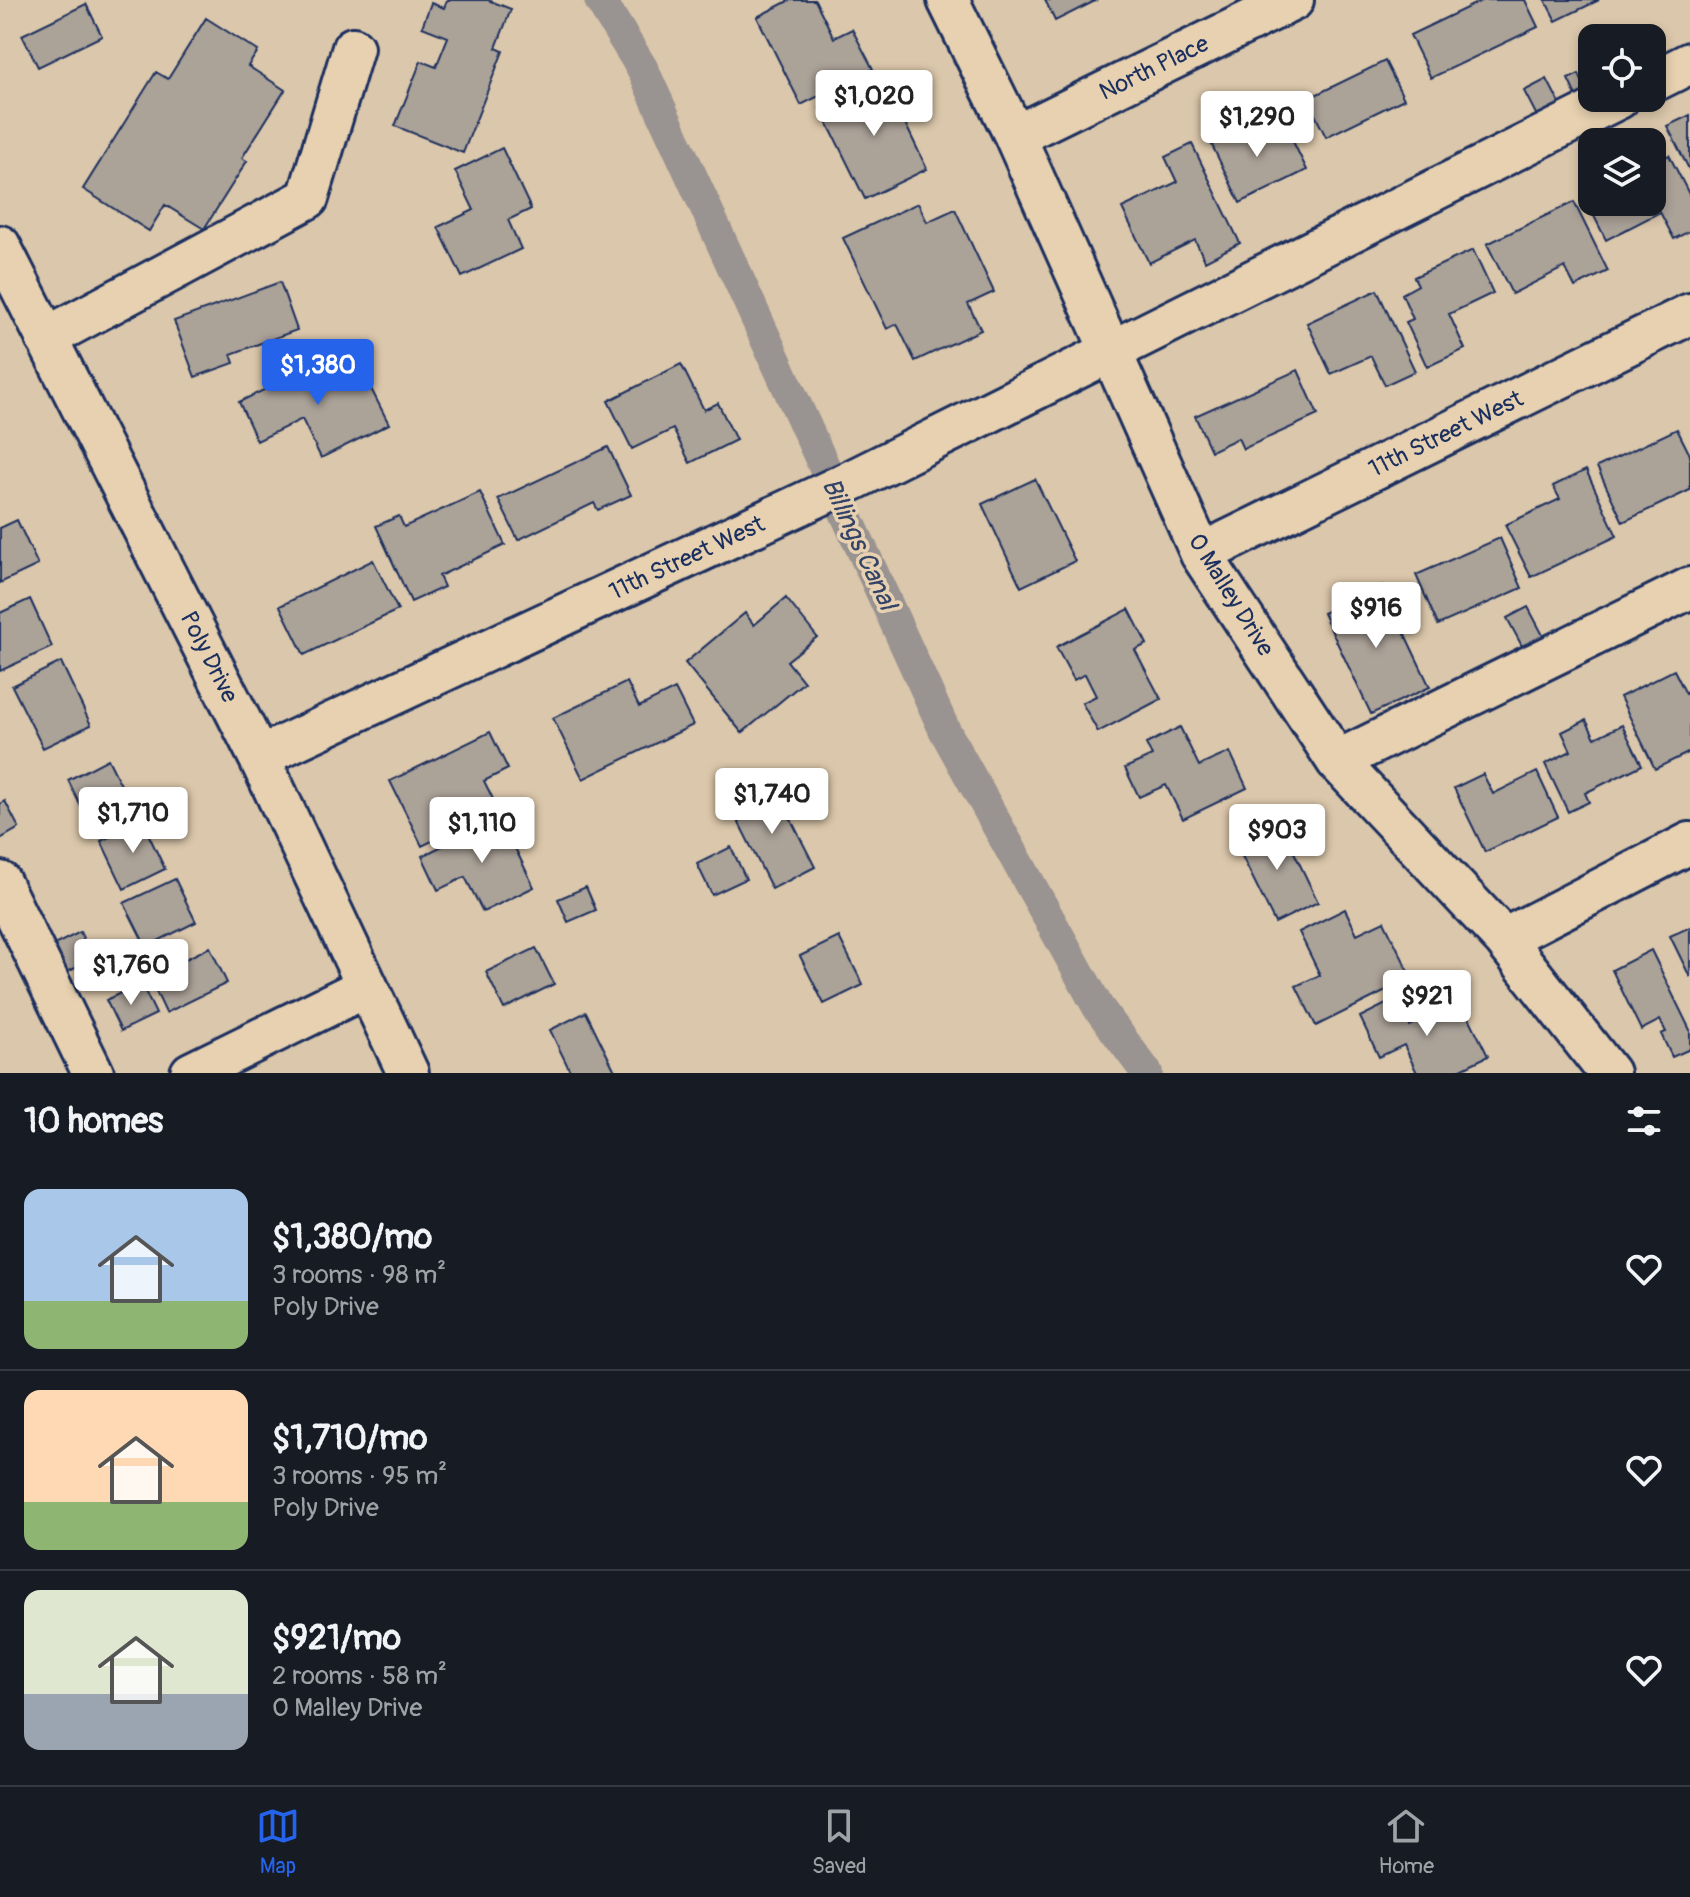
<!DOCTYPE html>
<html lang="en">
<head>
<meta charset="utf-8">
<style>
  body { margin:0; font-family:Pangolin,sans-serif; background:#20242c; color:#f1f3f6; height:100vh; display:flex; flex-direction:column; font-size:30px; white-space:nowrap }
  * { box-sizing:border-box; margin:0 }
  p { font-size:26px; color:#9ea1a6 }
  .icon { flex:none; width:44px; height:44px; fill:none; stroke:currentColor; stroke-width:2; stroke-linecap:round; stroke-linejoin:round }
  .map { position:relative; height:1073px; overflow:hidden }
  .side { display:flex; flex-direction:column; background:#171b24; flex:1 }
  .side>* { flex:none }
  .controls { position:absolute; left:1578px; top:24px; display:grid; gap:16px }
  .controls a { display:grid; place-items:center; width:88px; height:88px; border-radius:16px; background:#171b24; box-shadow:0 4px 12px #0003; font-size:40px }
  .price { position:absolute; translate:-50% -68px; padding:0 18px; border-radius:8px; background:#fff; color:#222; font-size:26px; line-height:52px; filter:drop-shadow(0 2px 4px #0008) }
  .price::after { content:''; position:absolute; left:50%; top:48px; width:24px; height:18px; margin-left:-12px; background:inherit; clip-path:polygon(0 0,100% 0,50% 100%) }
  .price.selected { background:#2563eb; color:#fff }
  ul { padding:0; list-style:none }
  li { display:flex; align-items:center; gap:24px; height:200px; padding:0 24px }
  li+li { border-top:2px solid #363941 }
  li span { display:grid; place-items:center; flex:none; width:224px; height:160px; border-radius:16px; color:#555 }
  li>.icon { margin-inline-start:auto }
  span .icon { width:96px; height:96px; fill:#fffc; stroke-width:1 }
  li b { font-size:34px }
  h2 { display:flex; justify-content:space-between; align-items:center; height:96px; padding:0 24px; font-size:34px }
  .tabs { display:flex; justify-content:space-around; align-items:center; height:112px; border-top:2px solid #363941; background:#171b24; font-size:22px; color:#9ea1a6 }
  .tabs a { display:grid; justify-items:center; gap:4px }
  .tabs .selected { color:#2563eb }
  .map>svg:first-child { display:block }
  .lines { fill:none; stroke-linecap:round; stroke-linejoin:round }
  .canal { stroke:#999391; stroke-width:32 }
  .building { fill:#aba298; stroke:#1b2f5e; stroke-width:2 }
  .minor-casing { stroke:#1b2f5e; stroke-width:46 }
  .minor { stroke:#e7d1b0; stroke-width:40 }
  .labels { text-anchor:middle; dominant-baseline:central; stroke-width:7; stroke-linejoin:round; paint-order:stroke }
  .street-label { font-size:24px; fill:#1b2f5e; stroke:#e7d1b0 }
  .water-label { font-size:26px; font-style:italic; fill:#344368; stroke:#e7d1b0 }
</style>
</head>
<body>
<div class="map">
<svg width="1690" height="1073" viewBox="0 0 1690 1073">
  <rect width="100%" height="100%" fill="#dbc7ab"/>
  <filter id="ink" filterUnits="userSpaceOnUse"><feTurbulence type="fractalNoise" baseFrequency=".0125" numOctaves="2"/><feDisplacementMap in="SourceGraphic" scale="16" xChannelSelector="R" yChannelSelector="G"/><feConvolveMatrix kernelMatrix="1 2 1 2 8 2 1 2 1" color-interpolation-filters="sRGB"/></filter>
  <g filter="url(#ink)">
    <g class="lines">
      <path class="canal" d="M 600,0 L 642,68 L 945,731 L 1098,1007 L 1147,1073"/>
    </g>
    <path class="building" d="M 447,0 L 488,0 L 511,9 L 496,48 L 503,51 L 463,153 L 395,126 L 421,61 L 436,67 L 448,37 L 422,27 L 431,3 L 444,8 Z
      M 790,0 L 815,0 L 834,38 L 852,29 L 873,69 L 801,105 L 757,17 Z
      M 1045,0 L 1097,0 L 1055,21 Z
      M 1483,0 L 1525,0 L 1538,27 L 1431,78 L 1410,35 Z
      M 1545,0 L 1599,0 L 1556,21 Z
      M 86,4 L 102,36 L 38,67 L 22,35 Z
      M 206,18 L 258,51 L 248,66 L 285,90 L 242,158 L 247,161 L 204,229 L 165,205 L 149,231 L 83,189 L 156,72 L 168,79 Z
      M 1385,61 L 1404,99 L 1326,137 L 1307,99 Z
      M 1579,74 L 1589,97 L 1579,102 L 1568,79 Z
      M 883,77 L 927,169 L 865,199 L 820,108 Z
      M 1547,79 L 1562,108 L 1539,120 L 1524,91 Z
      M 1690,115 L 1690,171 L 1667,126 Z
      M 1282,119 L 1307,170 L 1240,203 L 1207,135 L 1227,125 L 1235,142 Z
      M 1192,144 L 1240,243 L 1205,261 L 1195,240 L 1149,263 L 1122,208 L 1177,182 L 1165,157 Z
      M 502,148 L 531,209 L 508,220 L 521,249 L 462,277 L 438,227 L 474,210 L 455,171 Z
      M 1669,155 L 1690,196 L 1690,231 L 1674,239 L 1660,212 L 1606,240 L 1585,198 L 1592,194 L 1592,202 L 1652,202 L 1652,163 Z
      M 1574,202 L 1608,271 L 1575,287 L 1565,267 L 1512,294 L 1487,244 Z
      M 918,203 L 927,222 L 955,209 L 994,292 L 968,304 L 981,330 L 915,361 L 897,324 L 887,329 L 843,238 Z
      M 1473,250 L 1493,293 L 1449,314 L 1465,349 L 1427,367 L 1406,322 L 1413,319 L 1402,294 L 1418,285 L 1414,277 Z
      M 280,282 L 297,330 L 231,354 L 234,363 L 195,377 L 174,321 Z
      M 1377,290 L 1415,371 L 1385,385 L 1371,356 L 1331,374 L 1307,323 Z
      M 329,358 L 339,377 L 360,367 L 389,424 L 321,458 L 302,419 L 257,441 L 239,402 Z
      M 681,364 L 704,410 L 718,403 L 736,440 L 690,463 L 673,429 L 632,449 L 608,401 Z
      M 1298,370 L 1318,415 L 1243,449 L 1238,438 L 1211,451 L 1195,416 Z
      M 1677,429 L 1690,455 L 1690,490 L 1623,522 L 1597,467 Z
      M 608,447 L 631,495 L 598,510 L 594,503 L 518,540 L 498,499 Z
      M 1586,470 L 1617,536 L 1531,577 L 1505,525 L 1560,499 L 1553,486 Z
      M 1035,479 L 1075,561 L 1021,587 L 982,504 Z
      M 480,492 L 505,545 L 439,576 L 444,587 L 411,602 L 376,526 L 399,516 L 404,527 Z
      M 17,520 L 38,565 L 0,583 L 0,528 Z
      M 1500,538 L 1522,588 L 1438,625 L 1416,575 Z
      M 373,560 L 398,610 L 304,655 L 280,606 Z
      M 1382,586 L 1430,687 L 1371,714 L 1323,613 Z
      M 786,598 L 817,637 L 787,661 L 804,682 L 742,733 L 685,663 L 745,613 L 754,625 Z
      M 30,599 L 52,647 L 0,671 L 0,613 Z
      M 1528,607 L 1545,639 L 1524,650 L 1507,618 Z
      M 1129,609 L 1147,644 L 1135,650 L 1161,699 L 1098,732 L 1082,703 L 1096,696 L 1085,674 L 1074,680 L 1056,647 Z
      M 61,662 L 91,725 L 43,748 L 12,686 Z
      M 1674,670 L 1686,694 L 1690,692 L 1690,752 L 1655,769 L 1620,697 Z
      M 627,682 L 639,707 L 675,689 L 693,725 L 583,779 L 553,718 Z
      M 1586,720 L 1595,738 L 1622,725 L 1642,765 L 1585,793 L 1589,802 L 1568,812 L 1545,764 L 1571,751 L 1562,732 Z
      M 1180,727 L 1199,766 L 1230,752 L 1247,788 L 1183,819 L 1166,785 L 1139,797 L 1125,768 L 1152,756 L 1146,744 Z
      M 490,732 L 508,769 L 484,781 L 498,809 L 422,846 L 390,781 Z
      M 108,759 L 131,805 L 90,825 L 68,780 Z
      M 1537,772 L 1558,817 L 1485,852 L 1454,788 L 1483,774 L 1493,794 Z
      M 773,784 L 815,867 L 772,889 L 730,805 Z
      M 5,801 L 19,828 L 0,839 L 0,804 Z
      M 500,817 L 534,887 L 483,912 L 465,877 L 438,890 L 422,856 Z
      M 142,821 L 165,869 L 124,889 L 101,841 Z
      M 1279,821 L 1318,902 L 1275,923 L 1235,842 Z
      M 731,847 L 746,879 L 712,895 L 697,864 Z
      M 175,879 L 196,922 L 146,947 L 124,903 Z
      M 586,887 L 596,910 L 568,922 L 558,899 Z
      M 1345,909 L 1357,934 L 1384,921 L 1412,978 L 1316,1026 L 1296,986 L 1320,975 L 1299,932 Z
      M 1690,927 L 1690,977 L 1670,936 Z
      M 80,932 L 93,959 L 58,977 L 44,950 Z
      M 839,937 L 863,985 L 824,1004 L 800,956 Z
      M 210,947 L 227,983 L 166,1013 L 149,977 Z
      M 536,948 L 554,984 L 504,1009 L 486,972 Z
      M 1651,950 L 1690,1030 L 1690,1049 L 1672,1057 L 1661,1034 L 1666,1032 L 1660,1020 L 1641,1030 L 1612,970 Z
      M 141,983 L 156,1014 L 121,1031 L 106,1000 Z
      M 1396,999 L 1410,1026 L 1461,1001 L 1488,1056 L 1453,1073 L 1417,1073 L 1404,1045 L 1379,1057 L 1360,1017 Z
      M 586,1012 L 615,1071 L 610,1073 L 571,1073 L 550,1030 Z"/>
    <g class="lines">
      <defs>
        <path id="minor" d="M 948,0 L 1015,136 L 1201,554 L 1337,761 L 1504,939 L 1609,1073
          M 1652,82 L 1690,63
          M 1015,136 L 1293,0
          M 0,246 L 259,757 L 408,1073
          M 46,338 L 308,198 L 353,48
          M 1201,554 L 1690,314
          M 259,757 L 855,479 L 1619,98
          M 1337,761 L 1690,588
          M 0,882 L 93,1073
          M 1504,939 L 1690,843
          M 191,1073 L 366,987"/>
      </defs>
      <use href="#minor" class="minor-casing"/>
      <use href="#minor" class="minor"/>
    </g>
  </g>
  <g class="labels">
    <g class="street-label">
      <text transform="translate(1154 68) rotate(-26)">North Place</text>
      <text transform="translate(1446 434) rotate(-26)">11th Street West</text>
      <text transform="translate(687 558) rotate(-25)">11th Street West</text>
      <text transform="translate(1231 595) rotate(58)">O Malley Drive</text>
      <text transform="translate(209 657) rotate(63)">Poly Drive</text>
    </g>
    <g class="water-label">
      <text transform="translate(859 544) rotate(65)">Billings Canal</text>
    </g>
  </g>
</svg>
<div class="controls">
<a><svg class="icon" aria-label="locate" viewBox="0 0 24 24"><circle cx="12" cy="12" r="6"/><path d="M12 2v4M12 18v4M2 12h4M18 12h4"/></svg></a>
<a><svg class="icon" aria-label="layers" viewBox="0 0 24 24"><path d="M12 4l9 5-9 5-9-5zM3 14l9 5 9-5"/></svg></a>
</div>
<b class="price" style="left:874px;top:138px">$1,020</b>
<b class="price" style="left:1257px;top:159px">$1,290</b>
<b class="price selected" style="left:318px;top:407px">$1,380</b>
<b class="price" style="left:1376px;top:650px">$916</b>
<b class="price" style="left:772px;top:836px">$1,740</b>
<b class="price" style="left:133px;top:855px">$1,710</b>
<b class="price" style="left:482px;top:865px">$1,110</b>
<b class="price" style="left:1277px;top:872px">$903</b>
<b class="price" style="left:131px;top:1007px">$1,760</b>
<b class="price" style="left:1427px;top:1038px">$921</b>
</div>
<section class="side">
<h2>10 homes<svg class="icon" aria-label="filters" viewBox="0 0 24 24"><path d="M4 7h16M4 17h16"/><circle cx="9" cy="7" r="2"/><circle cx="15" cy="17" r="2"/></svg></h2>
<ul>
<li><span style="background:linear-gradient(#a9c7e8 70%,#8fb573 0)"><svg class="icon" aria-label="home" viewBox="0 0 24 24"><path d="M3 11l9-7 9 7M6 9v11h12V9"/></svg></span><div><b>$1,380/mo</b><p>3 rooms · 98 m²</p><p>Poly Drive</p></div><svg class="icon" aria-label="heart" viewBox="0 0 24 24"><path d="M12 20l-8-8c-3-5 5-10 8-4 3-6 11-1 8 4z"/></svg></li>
<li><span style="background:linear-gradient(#ffd9b3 70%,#8fb573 0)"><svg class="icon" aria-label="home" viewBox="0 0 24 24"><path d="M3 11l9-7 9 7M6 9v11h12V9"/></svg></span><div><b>$1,710/mo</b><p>3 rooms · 95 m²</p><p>Poly Drive</p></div><svg class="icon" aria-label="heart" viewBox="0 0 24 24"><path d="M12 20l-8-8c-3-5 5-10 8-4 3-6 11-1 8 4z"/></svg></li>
<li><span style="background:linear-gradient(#dfe7d0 65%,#9aa5b1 0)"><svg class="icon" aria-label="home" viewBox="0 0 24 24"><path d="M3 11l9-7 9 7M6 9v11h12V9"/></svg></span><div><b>$921/mo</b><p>2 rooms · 58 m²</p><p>O Malley Drive</p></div><svg class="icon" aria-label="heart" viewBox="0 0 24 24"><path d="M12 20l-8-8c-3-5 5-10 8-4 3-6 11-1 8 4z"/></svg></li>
</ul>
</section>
<nav class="tabs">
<a class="selected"><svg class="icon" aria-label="map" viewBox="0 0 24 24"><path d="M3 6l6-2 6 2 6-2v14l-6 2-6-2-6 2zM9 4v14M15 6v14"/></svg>Map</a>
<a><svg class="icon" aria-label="saved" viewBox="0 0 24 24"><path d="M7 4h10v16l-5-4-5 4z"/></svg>Saved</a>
<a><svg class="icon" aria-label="home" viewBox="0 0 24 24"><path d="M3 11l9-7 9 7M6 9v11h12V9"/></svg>Home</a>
</nav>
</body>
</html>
